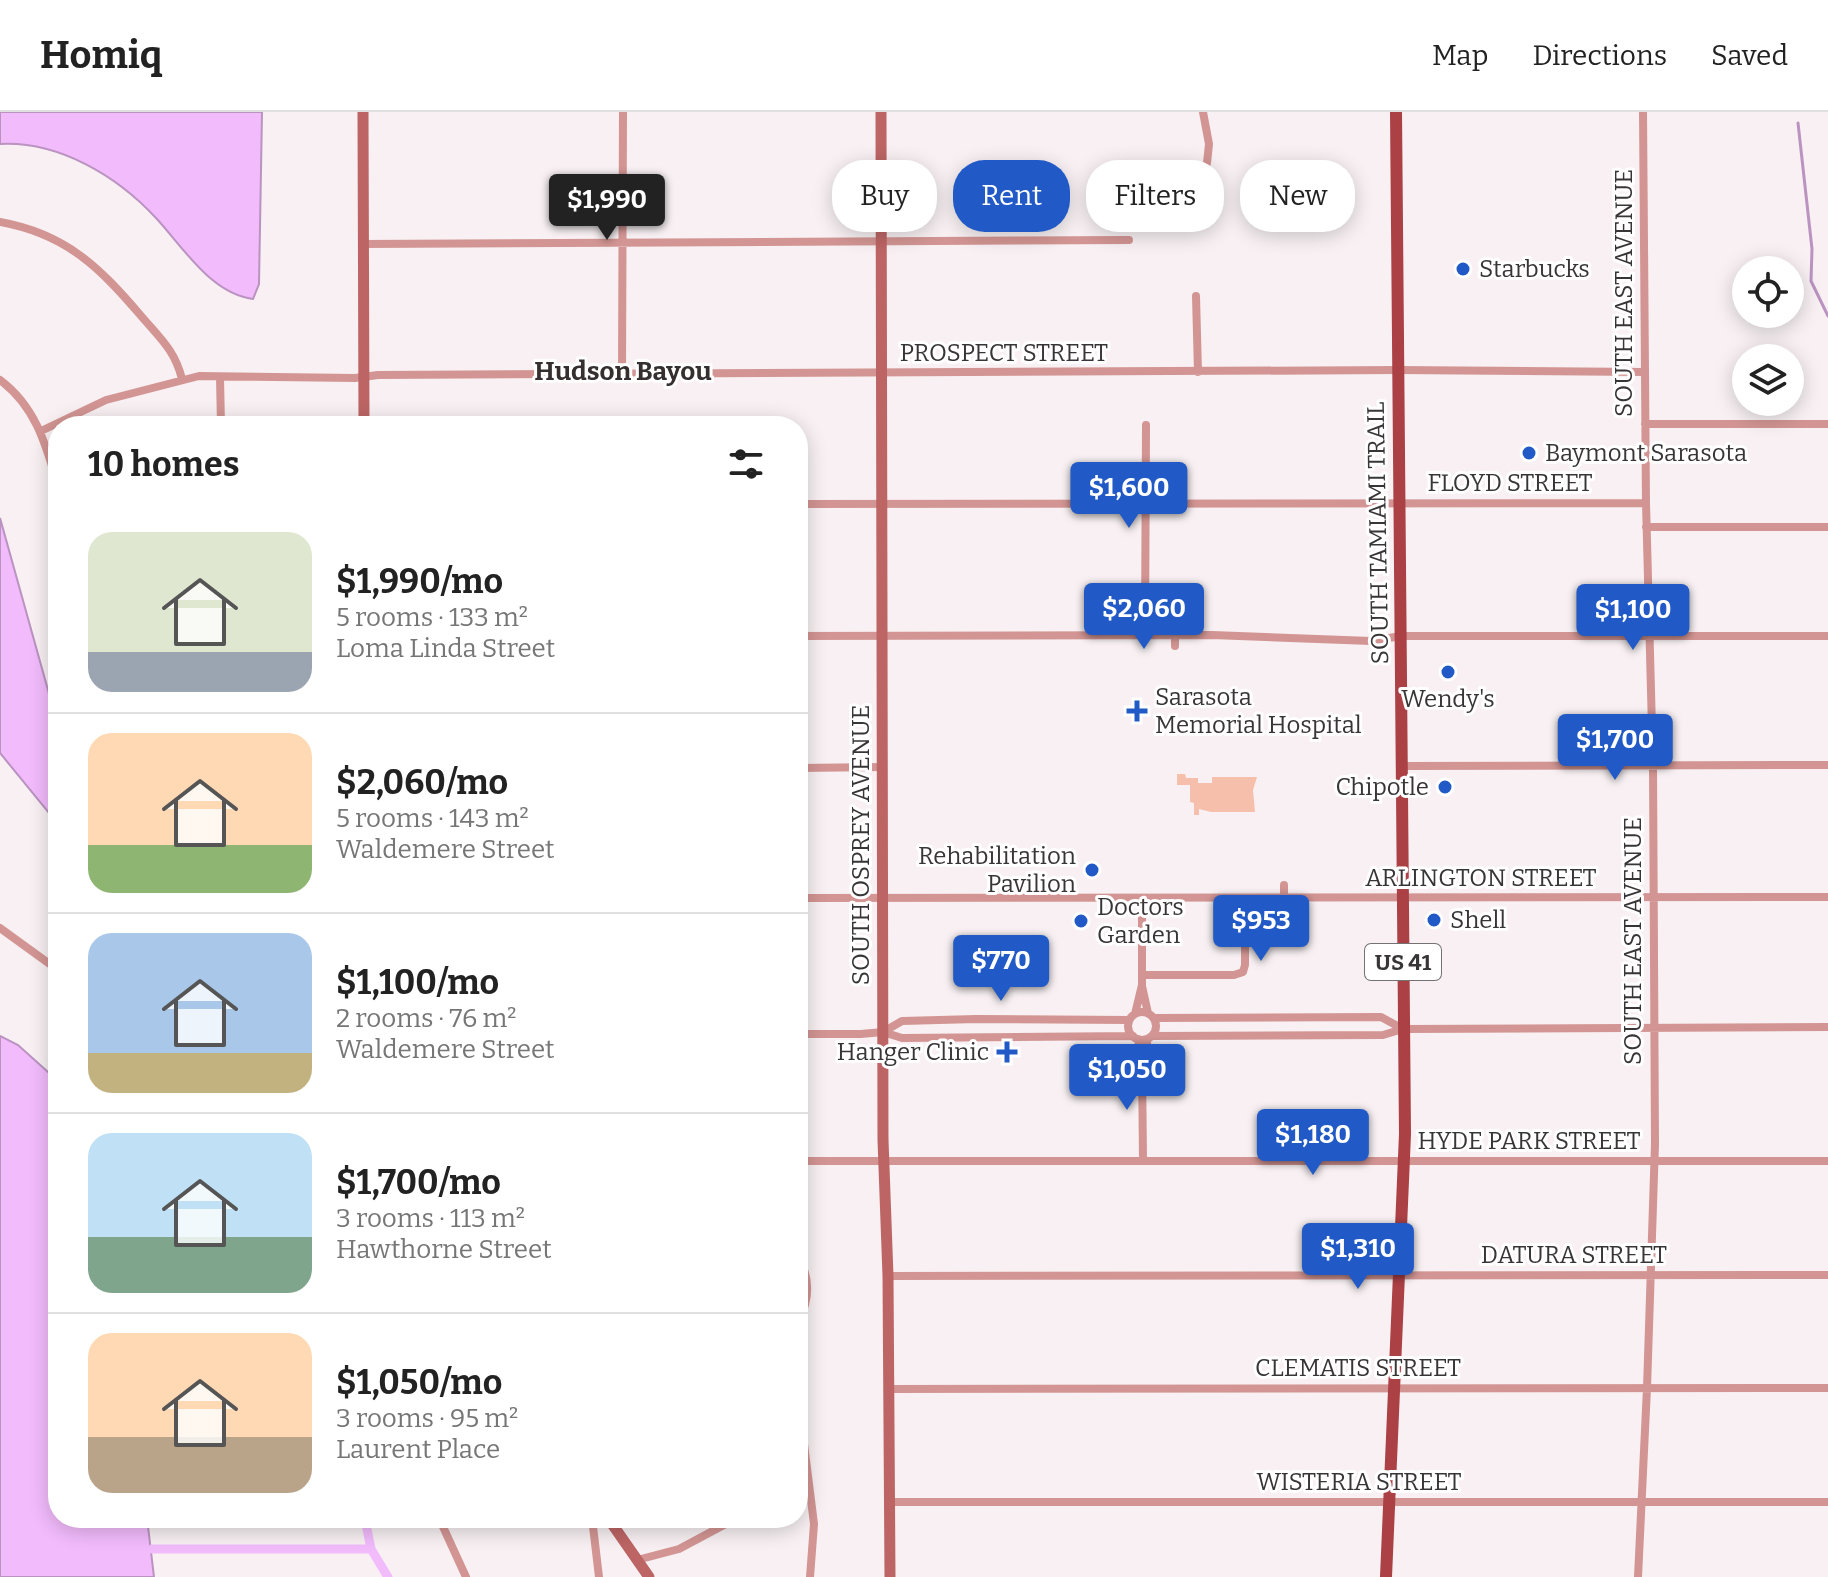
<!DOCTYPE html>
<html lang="en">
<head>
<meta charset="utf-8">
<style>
  body { margin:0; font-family:Bitter,serif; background:#f6f6f6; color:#222; height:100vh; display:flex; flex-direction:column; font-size:30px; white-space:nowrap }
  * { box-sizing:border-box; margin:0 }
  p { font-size:26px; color:#767676 }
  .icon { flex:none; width:44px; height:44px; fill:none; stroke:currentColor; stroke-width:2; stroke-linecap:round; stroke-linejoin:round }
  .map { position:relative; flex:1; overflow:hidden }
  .drawer { position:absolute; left:48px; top:304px; width:760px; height:1112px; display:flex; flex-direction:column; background:#fff; border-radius:32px; box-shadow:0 4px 20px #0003 }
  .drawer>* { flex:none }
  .top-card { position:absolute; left:832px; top:48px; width:760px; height:72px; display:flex; gap:16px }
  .buttons { position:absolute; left:1732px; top:144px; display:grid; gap:16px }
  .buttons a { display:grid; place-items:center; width:72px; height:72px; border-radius:50%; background:#fff; box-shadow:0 4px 20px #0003; font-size:40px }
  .price { position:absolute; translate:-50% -68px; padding:0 18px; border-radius:8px; background:#215ac6; color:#fff; font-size:26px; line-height:52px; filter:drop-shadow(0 2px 4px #0008) }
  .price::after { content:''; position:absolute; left:50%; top:48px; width:24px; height:18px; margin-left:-12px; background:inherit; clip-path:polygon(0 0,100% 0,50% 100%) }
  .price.selected { background:#222; color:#fff }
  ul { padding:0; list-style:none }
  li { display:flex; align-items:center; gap:24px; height:200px; padding:0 40px }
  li+li { border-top:2px solid #e0e0e0 }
  li span { display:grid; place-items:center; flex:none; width:224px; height:160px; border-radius:24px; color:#555 }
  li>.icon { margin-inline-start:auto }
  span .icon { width:96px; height:96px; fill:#fffc; stroke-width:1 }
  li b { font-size:34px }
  h2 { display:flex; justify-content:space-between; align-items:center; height:96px; padding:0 40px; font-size:34px }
  .tag { padding:0 28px; border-radius:32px; background:#fff; box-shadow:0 4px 20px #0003; font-size:28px; line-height:72px }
  .tag.selected { background:#215ac6; color:#fff }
  header { display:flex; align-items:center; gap:48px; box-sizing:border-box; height:112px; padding:0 40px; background:#fff; border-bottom:2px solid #e0e0e0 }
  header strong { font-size:38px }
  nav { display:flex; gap:44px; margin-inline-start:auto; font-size:28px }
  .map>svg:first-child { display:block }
  .green { fill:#f6bfac }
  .water { fill:#f2bbfc; stroke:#ba93c1; stroke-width:2 }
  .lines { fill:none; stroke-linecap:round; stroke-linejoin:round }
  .stream { stroke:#ba93c1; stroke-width:3 }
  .canal { stroke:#f2bbfc; stroke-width:9 }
  .street { stroke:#d29593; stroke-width:8 }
  .secondary { stroke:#bd6565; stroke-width:11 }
  .primary { stroke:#ab4045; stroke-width:12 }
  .street-bridge { stroke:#d29593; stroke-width:8 }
  .poi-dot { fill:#215ac6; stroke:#fff; stroke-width:3 }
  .labels { text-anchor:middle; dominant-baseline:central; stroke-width:6; stroke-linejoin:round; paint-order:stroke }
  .shield { fill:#fff; stroke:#747272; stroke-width:2 }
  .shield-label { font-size:22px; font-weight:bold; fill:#383536 }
  .poi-label { font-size:24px; fill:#383536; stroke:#fff; text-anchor:start }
  .street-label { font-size:24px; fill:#383536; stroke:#fff }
  .neighbourhood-label { font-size:26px; font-weight:bold; fill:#352f30; stroke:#fff }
</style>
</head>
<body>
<header>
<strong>Homiq</strong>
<nav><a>Map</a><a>Directions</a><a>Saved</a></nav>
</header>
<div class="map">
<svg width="1828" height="1465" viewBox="0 0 1828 1465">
  <rect width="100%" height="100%" fill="#f8f0f2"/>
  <path class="green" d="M 1177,662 L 1185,662 L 1186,666 L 1198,666 L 1198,671 L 1212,671 L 1212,665 L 1257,665 L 1253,678 L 1255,700 L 1211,700 L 1199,697 L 1199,703 L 1194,703 L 1194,691 L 1190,690 L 1190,673 L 1177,673 Z"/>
  <path class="water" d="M 0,0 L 262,0 L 259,172 L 253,187 C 211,182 183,135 156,106 C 117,64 59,29 0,32 Z
    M 0,406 L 58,614 L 58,712 L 0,641 Z
    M 0,924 L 18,933 L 58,969 L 58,1406 L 147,1406 L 154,1465 L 0,1465 Z"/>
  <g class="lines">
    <path class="stream" d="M 1798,11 L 1812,137 L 1811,169 L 1828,204"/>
    <path class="canal" d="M 365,1407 L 371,1437 L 388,1465
      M 152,1437 L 371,1437"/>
    <path class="street" d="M 1203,0 L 1209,32 L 1207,51
      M 0,110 C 67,122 100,156 142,205 C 161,227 175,239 182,267
      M 363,132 L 1129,128
      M 1196,184 L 1198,260
      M 622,260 L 623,0
      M 220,265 L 221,314
      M 0,268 C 36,295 46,333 58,374
      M 1645,312 L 1828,312
      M 41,319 L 106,288 L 199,264 L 355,266 L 378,263 L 1398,258 L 1644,260
      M 798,392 L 1646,391
      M 1646,415 L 1828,415
      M 1145,523 L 1146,313
      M 798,524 L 1212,523 L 1371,529 L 1401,524 L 1828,524
      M 1402,654 L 1828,653
      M 798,656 L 882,655
      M 798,786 L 1828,785
      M 0,816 L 58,858
      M 1142,863 L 1234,863 L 1243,860 L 1245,853 L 1245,786
      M 1142,874 L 1148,901
      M1128 914a14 14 0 1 1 28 0a14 14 0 1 1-28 0Z
      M 1135,902 L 1142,873 L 1142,786
      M 1154,906 L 1381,905 L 1403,917
      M 883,920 L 902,926 L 1133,924
      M 798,922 L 861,922 L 883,920 L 902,909 L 976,907 L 1129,908
      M 1152,924 L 1383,923 L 1403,917 L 1828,915
      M 1138,927 L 1142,952 L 1143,1048
      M 1142,952 L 1148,927
      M 798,1049 L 1828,1049
      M 798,1144 C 811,1167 810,1188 798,1210
      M 888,1164 L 1828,1163
      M 798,1247 L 803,1324 L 814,1412 L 810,1465
      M 888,1277 L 1828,1276
      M 890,1390 L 1828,1390
      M 439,1406 L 466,1465
      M 592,1406 L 599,1465
      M 637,1448 L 679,1437 L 737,1406
      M 1638,1465 L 1647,1276 L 1655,1032 L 1653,654 L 1646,391 L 1643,0"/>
    <path class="secondary" d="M 363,0 L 364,314
      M 881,0 L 883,1028 L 888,1164 L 890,1465
      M 608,1406 L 649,1465"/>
    <path class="primary" d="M 1386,1465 L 1405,1022 L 1396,0"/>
    <path class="street-bridge" d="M 1135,493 L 1155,493
      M 1175,501 L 1175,534
      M 1284,773 L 1284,801
      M 1226,815 L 1256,818"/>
  </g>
  <g class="poi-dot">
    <circle cx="1463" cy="157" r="8"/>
    <circle cx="1529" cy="341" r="8"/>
    <circle cx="1448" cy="560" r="8"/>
    <path d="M1133 587h8v8h8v8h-8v8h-8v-8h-8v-8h8z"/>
    <circle cx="1445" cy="675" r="8"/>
    <circle cx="1092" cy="758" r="8"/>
    <circle cx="1434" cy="808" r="8"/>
    <circle cx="1081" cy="809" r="8"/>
    <path d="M1003 928h8v8h8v8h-8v8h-8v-8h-8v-8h8z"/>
  </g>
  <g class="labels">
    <rect class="shield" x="1365" y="832" width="76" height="36" rx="6"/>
    <g class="shield-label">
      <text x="1403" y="850">US 41</text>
    </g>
    <g class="poi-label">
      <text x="1479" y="157">Starbucks</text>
      <text x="1545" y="341">Baymont Sarasota</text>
      <text x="1155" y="585">Sarasota<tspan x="1155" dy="28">Memorial Hospital</tspan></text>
      <text x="1448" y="587" text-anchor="middle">Wendy's</text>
      <text x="1429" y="675" text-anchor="end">Chipotle</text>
      <text x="1076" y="744" text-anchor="end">Rehabilitation<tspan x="1076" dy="28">Pavilion</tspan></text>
      <text x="1097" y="795">Doctors<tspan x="1097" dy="28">Garden</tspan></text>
      <text x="1450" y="808">Shell</text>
      <text x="989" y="940" text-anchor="end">Hanger Clinic</text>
    </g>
    <g class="street-label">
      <text transform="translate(1624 181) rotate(-90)">SOUTH EAST AVENUE</text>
      <text x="1004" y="241">PROSPECT STREET</text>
      <text x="1510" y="371">FLOYD STREET</text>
      <text transform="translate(1378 421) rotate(-91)">SOUTH TAMIAMI TRAIL</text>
      <text transform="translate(861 733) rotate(-90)">SOUTH OSPREY AVENUE</text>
      <text x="1481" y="766">ARLINGTON STREET</text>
      <text transform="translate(1633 829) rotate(-90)">SOUTH EAST AVENUE</text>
      <text x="1529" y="1029">HYDE PARK STREET</text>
      <text x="1574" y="1143">DATURA STREET</text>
      <text x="1358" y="1256">CLEMATIS STREET</text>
      <text x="1359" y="1370">WISTERIA STREET</text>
    </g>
    <g class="neighbourhood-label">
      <text x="623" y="259">Hudson Bayou</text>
    </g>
  </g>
</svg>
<div class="buttons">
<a><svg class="icon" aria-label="locate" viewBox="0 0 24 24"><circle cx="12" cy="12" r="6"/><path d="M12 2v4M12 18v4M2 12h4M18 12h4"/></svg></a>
<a><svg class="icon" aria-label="layers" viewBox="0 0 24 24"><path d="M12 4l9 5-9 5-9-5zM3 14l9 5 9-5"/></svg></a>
</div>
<b class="price selected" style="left:607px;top:130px">$1,990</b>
<b class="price" style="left:1129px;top:418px">$1,600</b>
<b class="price" style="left:1144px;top:539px">$2,060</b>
<b class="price" style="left:1633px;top:540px">$1,100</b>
<b class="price" style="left:1615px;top:670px">$1,700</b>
<b class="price" style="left:1261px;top:851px">$953</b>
<b class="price" style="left:1001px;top:891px">$770</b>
<b class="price" style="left:1127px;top:1000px">$1,050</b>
<b class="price" style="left:1313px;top:1065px">$1,180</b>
<b class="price" style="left:1358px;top:1179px">$1,310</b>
<div class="top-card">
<a class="tag">Buy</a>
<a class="tag selected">Rent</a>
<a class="tag">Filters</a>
<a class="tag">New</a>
</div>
<section class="drawer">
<h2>10 homes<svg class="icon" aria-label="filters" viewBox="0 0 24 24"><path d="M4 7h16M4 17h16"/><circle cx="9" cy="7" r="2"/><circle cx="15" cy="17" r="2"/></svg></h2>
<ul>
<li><span style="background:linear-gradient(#dfe7d0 75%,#9aa5b1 0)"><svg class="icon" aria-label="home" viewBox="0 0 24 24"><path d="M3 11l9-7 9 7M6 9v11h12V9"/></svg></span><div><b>$1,990/mo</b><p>5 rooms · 133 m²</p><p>Loma Linda Street</p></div></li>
<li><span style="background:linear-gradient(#ffd9b3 70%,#8fb573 0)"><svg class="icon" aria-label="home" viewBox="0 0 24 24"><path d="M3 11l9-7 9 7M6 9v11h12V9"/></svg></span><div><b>$2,060/mo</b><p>5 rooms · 143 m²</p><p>Waldemere Street</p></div></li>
<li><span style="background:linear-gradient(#a9c7e8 75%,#c2b280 0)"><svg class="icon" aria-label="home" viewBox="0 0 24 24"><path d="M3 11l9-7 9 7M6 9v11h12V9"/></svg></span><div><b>$1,100/mo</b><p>2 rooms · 76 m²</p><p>Waldemere Street</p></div></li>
<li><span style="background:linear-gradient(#bfe0f5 65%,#7fa58c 0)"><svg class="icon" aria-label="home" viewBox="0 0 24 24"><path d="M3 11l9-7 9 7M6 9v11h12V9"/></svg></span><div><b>$1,700/mo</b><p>3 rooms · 113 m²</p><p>Hawthorne Street</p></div></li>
<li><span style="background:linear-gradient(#ffd9b3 65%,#b9a48a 0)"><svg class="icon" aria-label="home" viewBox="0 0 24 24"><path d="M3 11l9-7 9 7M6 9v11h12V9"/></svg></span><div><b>$1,050/mo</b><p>3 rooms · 95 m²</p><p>Laurent Place</p></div></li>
</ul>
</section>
</div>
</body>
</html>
